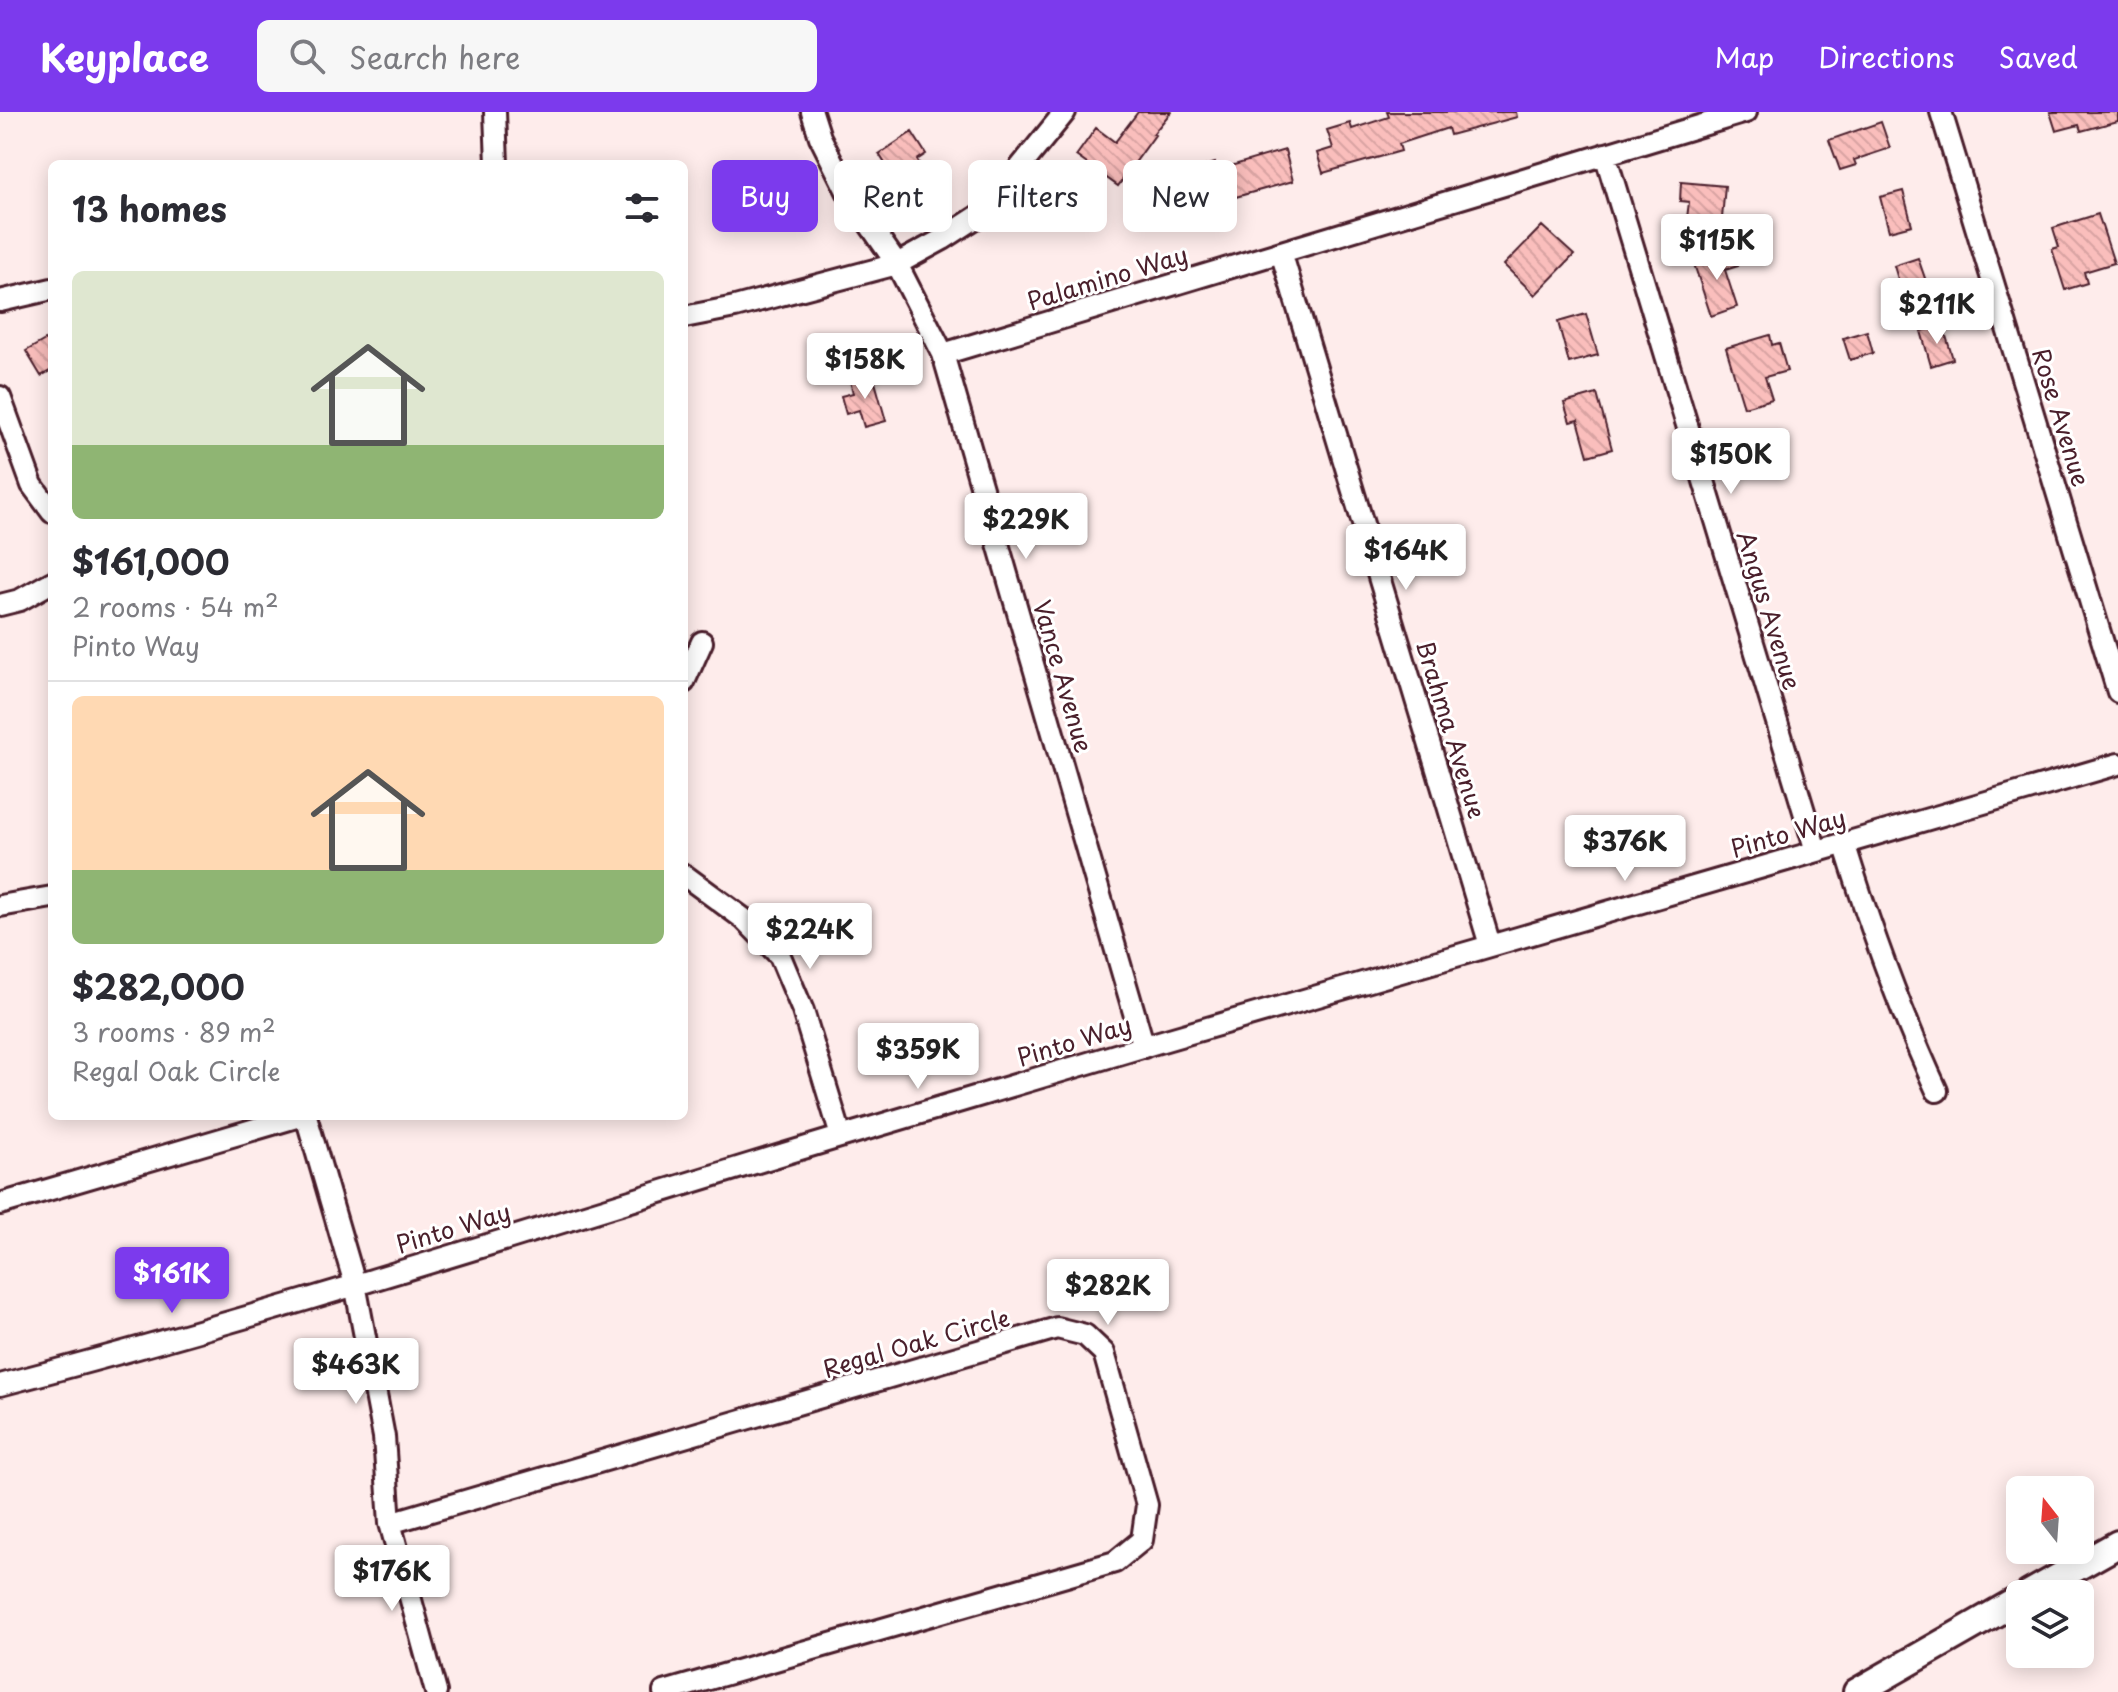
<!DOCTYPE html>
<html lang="en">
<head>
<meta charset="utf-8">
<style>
  body { margin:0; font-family:"Playpen Sans",sans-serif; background:#f7f7f7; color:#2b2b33; height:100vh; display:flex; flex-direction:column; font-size:30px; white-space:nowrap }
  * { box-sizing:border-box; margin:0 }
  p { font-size:26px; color:#7c7c81 }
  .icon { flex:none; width:44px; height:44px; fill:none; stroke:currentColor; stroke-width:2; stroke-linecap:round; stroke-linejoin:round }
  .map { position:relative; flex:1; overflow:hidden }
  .sheet { position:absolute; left:48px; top:48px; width:640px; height:960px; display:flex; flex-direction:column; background:#fff; border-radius:12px; box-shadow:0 4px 20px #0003 }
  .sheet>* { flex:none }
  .guide { position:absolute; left:712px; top:48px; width:760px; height:72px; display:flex; gap:16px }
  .needle { width:52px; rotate:343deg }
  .tools { position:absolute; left:2006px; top:1364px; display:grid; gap:16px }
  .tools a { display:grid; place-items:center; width:88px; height:88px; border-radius:12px; background:#fff; box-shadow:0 4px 20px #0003; font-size:40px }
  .price { position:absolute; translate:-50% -68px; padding:0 18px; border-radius:8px; background:#fff; color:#222; font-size:26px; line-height:52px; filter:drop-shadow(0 2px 4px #0008) }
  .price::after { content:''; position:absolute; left:50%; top:48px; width:24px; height:18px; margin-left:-12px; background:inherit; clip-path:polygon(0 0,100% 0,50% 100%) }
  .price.on { background:#7c3aed; color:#fff }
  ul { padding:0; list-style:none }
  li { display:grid; align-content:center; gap:16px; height:424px; padding:0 24px }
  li+li { border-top:2px solid #e1e1e2 }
  li span { display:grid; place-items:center; height:248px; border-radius:12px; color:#555 }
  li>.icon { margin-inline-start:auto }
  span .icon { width:144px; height:144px; fill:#fffc; stroke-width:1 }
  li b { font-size:34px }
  h2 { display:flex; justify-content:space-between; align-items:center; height:96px; padding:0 24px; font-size:34px }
  .chip { padding:0 28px; border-radius:12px; background:#fff; box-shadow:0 4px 20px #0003; font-size:28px; line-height:72px }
  .chip.on { background:#7c3aed; color:#fff }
  header { display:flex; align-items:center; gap:48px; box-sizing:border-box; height:112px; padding:0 40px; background:#7c3aed; color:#fff }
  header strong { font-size:38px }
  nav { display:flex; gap:44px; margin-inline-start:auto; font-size:28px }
  .search { width:560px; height:72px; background:#f7f7f7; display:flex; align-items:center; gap:20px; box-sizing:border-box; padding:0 28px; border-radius:12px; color:#7c7c81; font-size:30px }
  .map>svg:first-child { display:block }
  .building { fill:url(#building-back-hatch); stroke:#4a1f2b; stroke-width:2 }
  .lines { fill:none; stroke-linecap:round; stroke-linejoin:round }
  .minor-casing { stroke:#4a1f2b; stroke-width:26 }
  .major-casing { stroke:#4a1f2b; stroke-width:32 }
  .minor { stroke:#fff; stroke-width:20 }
  .major { stroke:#fff; stroke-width:26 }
  .labels { text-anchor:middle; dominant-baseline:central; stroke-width:6; stroke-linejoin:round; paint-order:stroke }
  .street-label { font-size:24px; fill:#4a1f2b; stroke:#fff }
</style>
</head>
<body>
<header>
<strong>Keyplace</strong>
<div class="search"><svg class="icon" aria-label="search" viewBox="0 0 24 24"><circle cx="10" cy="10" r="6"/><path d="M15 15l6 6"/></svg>Search here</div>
<nav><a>Map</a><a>Directions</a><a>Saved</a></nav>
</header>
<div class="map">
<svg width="2118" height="1580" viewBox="0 0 2118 1580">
  <defs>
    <pattern id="building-back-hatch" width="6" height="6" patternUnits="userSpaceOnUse" patternTransform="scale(2)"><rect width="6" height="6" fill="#fabebc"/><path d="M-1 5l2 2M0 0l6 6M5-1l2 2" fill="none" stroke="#d8a3a2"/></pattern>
  </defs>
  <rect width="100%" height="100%" fill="#feeceb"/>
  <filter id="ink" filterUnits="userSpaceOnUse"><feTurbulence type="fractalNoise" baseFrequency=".0125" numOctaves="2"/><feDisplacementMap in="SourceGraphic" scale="16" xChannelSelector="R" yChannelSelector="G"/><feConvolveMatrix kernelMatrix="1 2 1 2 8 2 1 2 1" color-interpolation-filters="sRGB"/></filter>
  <g filter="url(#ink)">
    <path class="building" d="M 1138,0 L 1171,0 L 1153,22 L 1155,23 L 1118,74 L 1076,44 L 1096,16 L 1115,30 Z
      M 1387,0 L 1516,0 L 1517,5 L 1450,23 L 1448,16 L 1399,32 L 1401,39 L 1323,61 L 1317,41 L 1333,36 L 1327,18 L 1350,11 L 1352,17 L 1389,5 Z
      M 2050,0 L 2118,0 L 2118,9 L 2081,19 L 2079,13 L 2056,19 Z
      M 1881,10 L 1890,36 L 1854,48 L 1856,53 L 1840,58 L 1829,28 Z
      M 912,20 L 926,42 L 917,48 L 927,64 L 903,80 L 879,42 Z
      M 1285,38 L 1293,69 L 1225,88 L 1227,92 L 1175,107 L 1167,80 L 1196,72 L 1192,58 L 1215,51 L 1217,58 Z
      M 1681,70 L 1725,74 L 1721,117 L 1686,114 L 1689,90 L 1680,89 Z
      M 1903,79 L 1912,113 L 1889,119 L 1880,85 Z
      M 2098,102 L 2114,151 L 2084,160 L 2087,171 L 2065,178 L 2052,137 L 2059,135 L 2053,116 Z
      M 1542,114 L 1574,143 L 1535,183 L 1504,153 Z
      M 1733,139 L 1738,154 L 1725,158 L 1737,195 L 1711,204 L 1694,152 Z
      M 1918,146 L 1929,178 L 1904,187 L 1894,154 Z
      M 1586,202 L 1598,243 L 1569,251 L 1558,210 Z
      M 1943,214 L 1953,247 L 1931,254 L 1921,219 Z
      M 1867,219 L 1873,241 L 1850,248 L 1843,226 Z
      M 1770,223 L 1772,233 L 1779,231 L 1787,259 L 1765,265 L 1772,287 L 1744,295 L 1726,236 Z
      M 52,224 L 52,258 L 41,264 L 26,239 Z
      M 873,263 L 886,309 L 864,315 L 859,298 L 846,302 L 841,284 L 853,281 L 850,269 Z
      M 1597,282 L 1612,337 L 1588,344 L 1578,308 L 1570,310 L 1564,291 Z"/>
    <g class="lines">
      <defs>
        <path id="minor" d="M 495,0 L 497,52
          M 812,0 L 820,25 L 849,83 L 897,152 L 943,242 L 1144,935
          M 1941,0 L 2118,580
          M 1605,42 L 1816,739
          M 1281,140 L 1490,833
          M 0,189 L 52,177
          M 684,205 L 735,195 L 897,152 L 943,127 L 983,101 L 1065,0
          M 943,242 L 1746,0
          M 0,285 L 32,373 L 52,400
          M 0,493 L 20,488 L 52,470
          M 684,570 L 702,530
          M 1844,731 C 1870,815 1900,899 1937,979
          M 684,763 L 744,807 L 780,844 L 803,899 L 841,1024
          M 0,794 L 52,785
          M 306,1004 L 355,1172 L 384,1325 L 390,1411 L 436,1580
          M 0,1092 L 300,1004
          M 0,1273 C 283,1200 561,1109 840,1025 C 1265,897 1692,775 2118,652
          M 390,1411 L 1057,1216 L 1085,1223 L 1104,1241 L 1147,1393 L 1142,1428 L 1115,1450 L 664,1580"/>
        <path id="major" d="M 2029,1482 L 2118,1432
          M 1857,1580 L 2020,1487"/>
      </defs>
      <use href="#minor" class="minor-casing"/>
      <use href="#major" class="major-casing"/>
      <use href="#minor" class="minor"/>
      <use href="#major" class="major"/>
    </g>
  </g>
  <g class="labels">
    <g class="street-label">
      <text transform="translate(1107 165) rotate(-17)">Palamino Way</text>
      <text transform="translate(2062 305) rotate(73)">Rose Avenue</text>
      <text transform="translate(1770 498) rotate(73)">Angus Avenue</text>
      <text transform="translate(1064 564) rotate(74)">Vance Avenue</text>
      <text transform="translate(1452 617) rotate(73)">Brahma Avenue</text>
      <text transform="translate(1788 720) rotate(-16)">Pinto Way</text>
      <text transform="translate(1074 928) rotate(-17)">Pinto Way</text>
      <text transform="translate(453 1115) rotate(-17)">Pinto Way</text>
      <text transform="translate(916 1230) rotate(-16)">Regal Oak Circle</text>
    </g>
  </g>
</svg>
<div class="tools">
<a><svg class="needle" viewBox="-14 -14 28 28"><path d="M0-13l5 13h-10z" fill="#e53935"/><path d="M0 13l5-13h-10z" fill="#7c7c81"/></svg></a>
<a><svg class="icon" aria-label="layers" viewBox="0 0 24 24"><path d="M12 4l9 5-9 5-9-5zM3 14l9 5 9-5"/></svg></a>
</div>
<b class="price" style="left:1717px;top:170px">$115K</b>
<b class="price" style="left:1937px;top:234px">$211K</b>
<b class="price" style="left:865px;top:289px">$158K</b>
<b class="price" style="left:1731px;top:384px">$150K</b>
<b class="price" style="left:1026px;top:449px">$229K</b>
<b class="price" style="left:1406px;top:480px">$164K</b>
<b class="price" style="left:1625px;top:771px">$376K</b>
<b class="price" style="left:810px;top:859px">$224K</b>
<b class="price" style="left:918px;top:979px">$359K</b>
<b class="price on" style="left:172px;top:1203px">$161K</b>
<b class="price" style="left:1108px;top:1215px">$282K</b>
<b class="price" style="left:356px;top:1294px">$463K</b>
<b class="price" style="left:392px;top:1501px">$176K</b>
<div class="guide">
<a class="chip on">Buy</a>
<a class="chip">Rent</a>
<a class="chip">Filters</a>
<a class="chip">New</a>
</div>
<section class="sheet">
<h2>13 homes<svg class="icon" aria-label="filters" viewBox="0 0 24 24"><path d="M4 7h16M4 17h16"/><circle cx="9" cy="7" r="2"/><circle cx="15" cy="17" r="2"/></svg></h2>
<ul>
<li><span style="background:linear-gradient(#dfe7d0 70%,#8fb573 0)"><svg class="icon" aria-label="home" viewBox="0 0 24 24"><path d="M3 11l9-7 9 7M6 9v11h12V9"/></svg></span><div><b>$161,000</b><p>2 rooms · 54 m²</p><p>Pinto Way</p></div></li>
<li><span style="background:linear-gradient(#ffd9b3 70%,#8fb573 0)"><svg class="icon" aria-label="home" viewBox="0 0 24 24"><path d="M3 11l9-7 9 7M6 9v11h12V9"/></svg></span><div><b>$282,000</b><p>3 rooms · 89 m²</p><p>Regal Oak Circle</p></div></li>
</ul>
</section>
</div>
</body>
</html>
